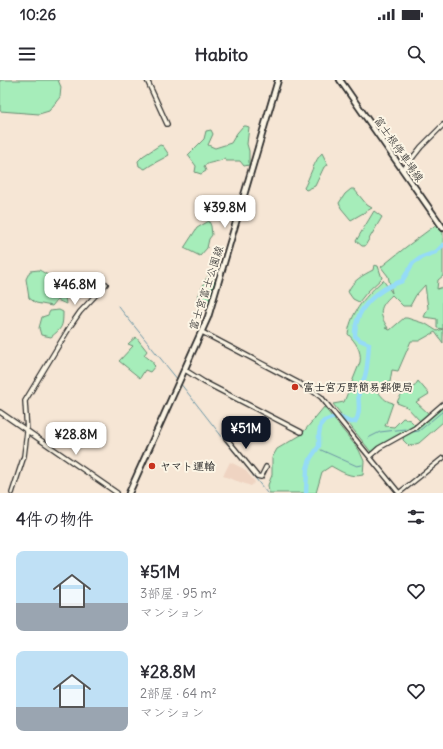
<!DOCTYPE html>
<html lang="ja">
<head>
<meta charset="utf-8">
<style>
  body { margin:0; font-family:Delius,"Klee One",sans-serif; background:#f2f2f3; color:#2b2b33; height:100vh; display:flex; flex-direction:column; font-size:15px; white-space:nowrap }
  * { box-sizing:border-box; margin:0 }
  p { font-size:13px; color:#7c7c81 }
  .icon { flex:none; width:22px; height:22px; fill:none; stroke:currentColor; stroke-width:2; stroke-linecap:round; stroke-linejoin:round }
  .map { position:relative; height:413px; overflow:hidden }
  .details { display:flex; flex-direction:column; background:#fff; flex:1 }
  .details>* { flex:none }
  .price { position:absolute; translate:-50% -34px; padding:0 9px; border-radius:8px; background:#fff; color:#222; font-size:13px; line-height:26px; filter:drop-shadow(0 1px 2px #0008) }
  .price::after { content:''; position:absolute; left:50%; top:24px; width:12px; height:9px; margin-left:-6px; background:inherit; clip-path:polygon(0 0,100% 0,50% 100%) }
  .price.on { background:#111827; color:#fff }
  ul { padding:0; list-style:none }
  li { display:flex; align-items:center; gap:12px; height:100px; padding:0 16px }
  li span { display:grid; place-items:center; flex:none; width:112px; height:80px; border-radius:8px; color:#555 }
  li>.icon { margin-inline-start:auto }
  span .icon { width:48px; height:48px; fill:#fffc; stroke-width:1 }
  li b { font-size:17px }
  h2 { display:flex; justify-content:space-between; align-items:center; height:48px; padding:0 16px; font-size:17px }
  .status { display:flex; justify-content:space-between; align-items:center; height:28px; padding:0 20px; background:#fff; direction:ltr }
  .status svg { height:11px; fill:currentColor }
  header { display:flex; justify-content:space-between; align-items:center; height:52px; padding:0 16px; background:#fff; font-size:18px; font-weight:700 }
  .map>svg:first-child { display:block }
  .built { fill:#efd4c2 }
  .green { fill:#a6edba; stroke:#688c72; fill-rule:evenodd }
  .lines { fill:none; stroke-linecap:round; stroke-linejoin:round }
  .stream { stroke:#6b95a5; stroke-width:1 }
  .river { stroke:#95dbf7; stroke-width:4.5 }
  .minor-casing { stroke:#2b2b2b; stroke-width:6 }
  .major-casing { stroke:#2b2b2b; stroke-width:8 }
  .minor { stroke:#fcf5e5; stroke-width:3.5 }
  .major { stroke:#fcf5e5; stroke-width:4.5 }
  .poi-dot { fill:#c8321e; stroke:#fcf5e5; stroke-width:1.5 }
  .labels { text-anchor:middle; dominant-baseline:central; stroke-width:4; stroke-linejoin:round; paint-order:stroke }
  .street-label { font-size:11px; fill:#2b2b2b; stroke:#fcf5e5 }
  .poi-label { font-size:11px; font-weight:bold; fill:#2b2b2b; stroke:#fcf5e5; text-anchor:start }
</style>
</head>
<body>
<div class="status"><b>10:26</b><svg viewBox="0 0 49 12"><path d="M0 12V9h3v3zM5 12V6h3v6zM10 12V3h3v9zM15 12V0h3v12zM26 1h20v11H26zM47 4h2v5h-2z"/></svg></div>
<header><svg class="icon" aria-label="menu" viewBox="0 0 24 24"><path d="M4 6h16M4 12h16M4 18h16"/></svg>Habito<svg class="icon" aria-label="search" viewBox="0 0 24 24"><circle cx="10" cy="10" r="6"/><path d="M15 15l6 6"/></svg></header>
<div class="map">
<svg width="443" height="413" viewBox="0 0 443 413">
  <rect width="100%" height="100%" fill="#f6e6d5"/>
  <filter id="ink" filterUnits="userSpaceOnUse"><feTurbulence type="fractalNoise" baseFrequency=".025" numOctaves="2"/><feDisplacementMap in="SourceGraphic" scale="8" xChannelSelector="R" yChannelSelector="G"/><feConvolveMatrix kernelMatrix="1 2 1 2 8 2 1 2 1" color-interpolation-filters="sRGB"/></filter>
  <g filter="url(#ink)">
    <path class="built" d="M 230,382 L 244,389 L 255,402 L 251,406 L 223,396 Z"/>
    <path class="green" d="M 0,0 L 58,0 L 61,7 L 60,17 L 49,31 L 39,34 L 0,31 Z
      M 243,46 L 246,46 L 249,47 L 247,64 L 249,71 L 249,85 L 244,86 L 240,81 L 226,81 L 225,78 C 218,83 211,81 204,86 L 206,91 L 201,94 L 195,92 L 196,86 L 188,75 L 204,59 L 206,51 L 211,50 L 213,54 L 208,65 L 215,68 L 231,63 L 237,53 Z
      M 160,65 L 163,66 L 169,75 C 161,80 153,83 145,89 L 139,86 L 138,81 L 143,76 Z
      M 322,73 L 328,85 L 324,87 L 315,106 L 306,110 L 304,108 C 309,99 315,79 322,73 Z
      M 351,109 L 354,109 L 367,125 L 372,128 L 351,140 L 341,128 L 339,123 L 345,114 Z
      M 374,131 L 382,137 L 365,166 L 362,166 L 356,161 Z
      M 209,141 L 211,146 L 212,155 L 209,159 L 207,168 L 200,176 L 184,168 L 197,148 Z
      M 437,144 L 443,152 L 443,196 L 438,200 L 437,209 L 443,207 L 443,263 L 435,252 L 419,261 L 411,261 L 398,291 L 392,290 L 390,302 L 379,306 L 377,311 C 384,318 383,320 393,323 L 385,346 L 394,347 L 403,338 L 410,340 L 415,345 L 371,372 L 333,324 L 344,322 L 360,282 C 362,270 355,262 348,254 C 351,231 367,215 383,200 L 392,213 L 388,196 L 381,187 L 406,167 ZM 425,205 L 428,228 L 424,237 L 437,239 L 437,248 L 443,249 L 437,251 L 426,244 L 407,238 L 404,238 L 390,250 L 385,248 L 388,248 C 378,233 379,227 392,215 L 403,226 L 410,226 L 416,215 Z
      M 374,185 L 378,186 L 382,198 L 367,212 L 359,222 L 353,219 L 348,212 C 352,201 363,195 373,190 Z
      M 39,190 C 53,197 65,207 66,224 L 57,220 L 52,226 L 36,223 L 29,218 L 26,199 L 30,191 Z
      M 210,194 C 219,201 212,212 210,221 L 200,223 L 196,221 L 206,199 Z
      M 59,230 L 63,232 C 63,247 62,248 51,257 L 41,255 L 39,248 L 42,237 L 48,235 L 50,231 Z
      M 136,257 L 147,271 L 144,275 L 153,282 L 153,284 L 155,286 L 150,292 L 145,290 L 140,298 L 119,281 L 133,266 L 128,264 L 129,263 Z
      M 418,301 L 429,314 L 416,322 L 429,334 L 420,341 L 407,327 L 397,323 C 399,315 406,309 414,307 Z
      M 324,327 L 359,370 L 364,381 L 363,395 C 350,398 342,392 331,386 L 322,392 L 316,413 L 269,413 L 268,405 L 272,395 L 272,378 L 277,369 L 301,355 Z
      M 443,327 L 443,342 L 419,363 L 409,366 L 403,360 L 404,355 L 420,347 Z"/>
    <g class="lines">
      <path class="stream" d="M 118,226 L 178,300
        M 180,303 L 223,358
        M 412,352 L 419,351 L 443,331
        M 368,358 L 380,352 L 405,349
        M 225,361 L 243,382
        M 321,370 L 357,386 L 362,385
        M 245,385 L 267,413"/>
      <path class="river" d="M 306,413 L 307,389 L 310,379 L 319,366 L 319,354 L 321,344 L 324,341 L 337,336 L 350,342 L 355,342 C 362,332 357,321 359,310 C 360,305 364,301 365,296 C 368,286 368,274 369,264 L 360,260 L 355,256 C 354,228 378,209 402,201 L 413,183 L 422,177 L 436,172 L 443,165"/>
      <defs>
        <path id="minor" d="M 147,0 L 167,44
          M 403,90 L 421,67 L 443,45
          M 202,252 L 310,309 L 321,317 L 399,413
          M 185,290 L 204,302 L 301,352
          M 0,332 L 117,413
          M 226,358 L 257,396 L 261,397 L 266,387
          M 370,376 L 379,368 L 415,348 L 443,324
          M 12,413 L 24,376 L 27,352 L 25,321 L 71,245 L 80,232 L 106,204
          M 399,413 L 443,378"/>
        <path id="major" d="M 340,0 L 443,148
          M 129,413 L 208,237 L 278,0"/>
      </defs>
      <use href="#minor" class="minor-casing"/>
      <use href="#major" class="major-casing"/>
      <use href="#minor" class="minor"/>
      <use href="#major" class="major"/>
    </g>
  </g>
  <g class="poi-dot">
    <circle cx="295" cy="307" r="4"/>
    <circle cx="152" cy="386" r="4"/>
  </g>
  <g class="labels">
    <g class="street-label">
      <text transform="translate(399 69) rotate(55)">富士根停車場線</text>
      <text transform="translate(206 208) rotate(-72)">富士宮富士公園線</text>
    </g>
    <g class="poi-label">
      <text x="303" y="307">富士宮万野簡易郵便局</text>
      <text x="160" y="386">ヤマト運輸</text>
    </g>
  </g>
</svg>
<b class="price" style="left:225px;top:149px">¥39.8M</b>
<b class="price" style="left:75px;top:226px">¥46.8M</b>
<b class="price on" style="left:246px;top:370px">¥51M</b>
<b class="price" style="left:76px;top:376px">¥28.8M</b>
</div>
<section class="details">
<h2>4件の物件<svg class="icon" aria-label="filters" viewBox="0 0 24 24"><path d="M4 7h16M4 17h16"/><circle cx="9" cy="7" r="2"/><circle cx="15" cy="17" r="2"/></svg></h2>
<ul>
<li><span style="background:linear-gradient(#bfe0f5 65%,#9aa5b1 0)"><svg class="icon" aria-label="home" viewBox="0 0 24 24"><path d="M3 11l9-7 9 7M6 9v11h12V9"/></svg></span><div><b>¥51M</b><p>3部屋 · 95 m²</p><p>マンション</p></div><svg class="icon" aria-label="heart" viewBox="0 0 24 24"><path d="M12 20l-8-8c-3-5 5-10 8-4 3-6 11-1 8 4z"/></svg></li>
<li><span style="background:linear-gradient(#bfe0f5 70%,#9aa5b1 0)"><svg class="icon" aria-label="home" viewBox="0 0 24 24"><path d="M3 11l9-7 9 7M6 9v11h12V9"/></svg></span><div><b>¥28.8M</b><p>2部屋 · 64 m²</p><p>マンション</p></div><svg class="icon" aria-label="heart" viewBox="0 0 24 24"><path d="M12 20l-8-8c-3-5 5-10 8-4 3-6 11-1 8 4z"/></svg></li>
</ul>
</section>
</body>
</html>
